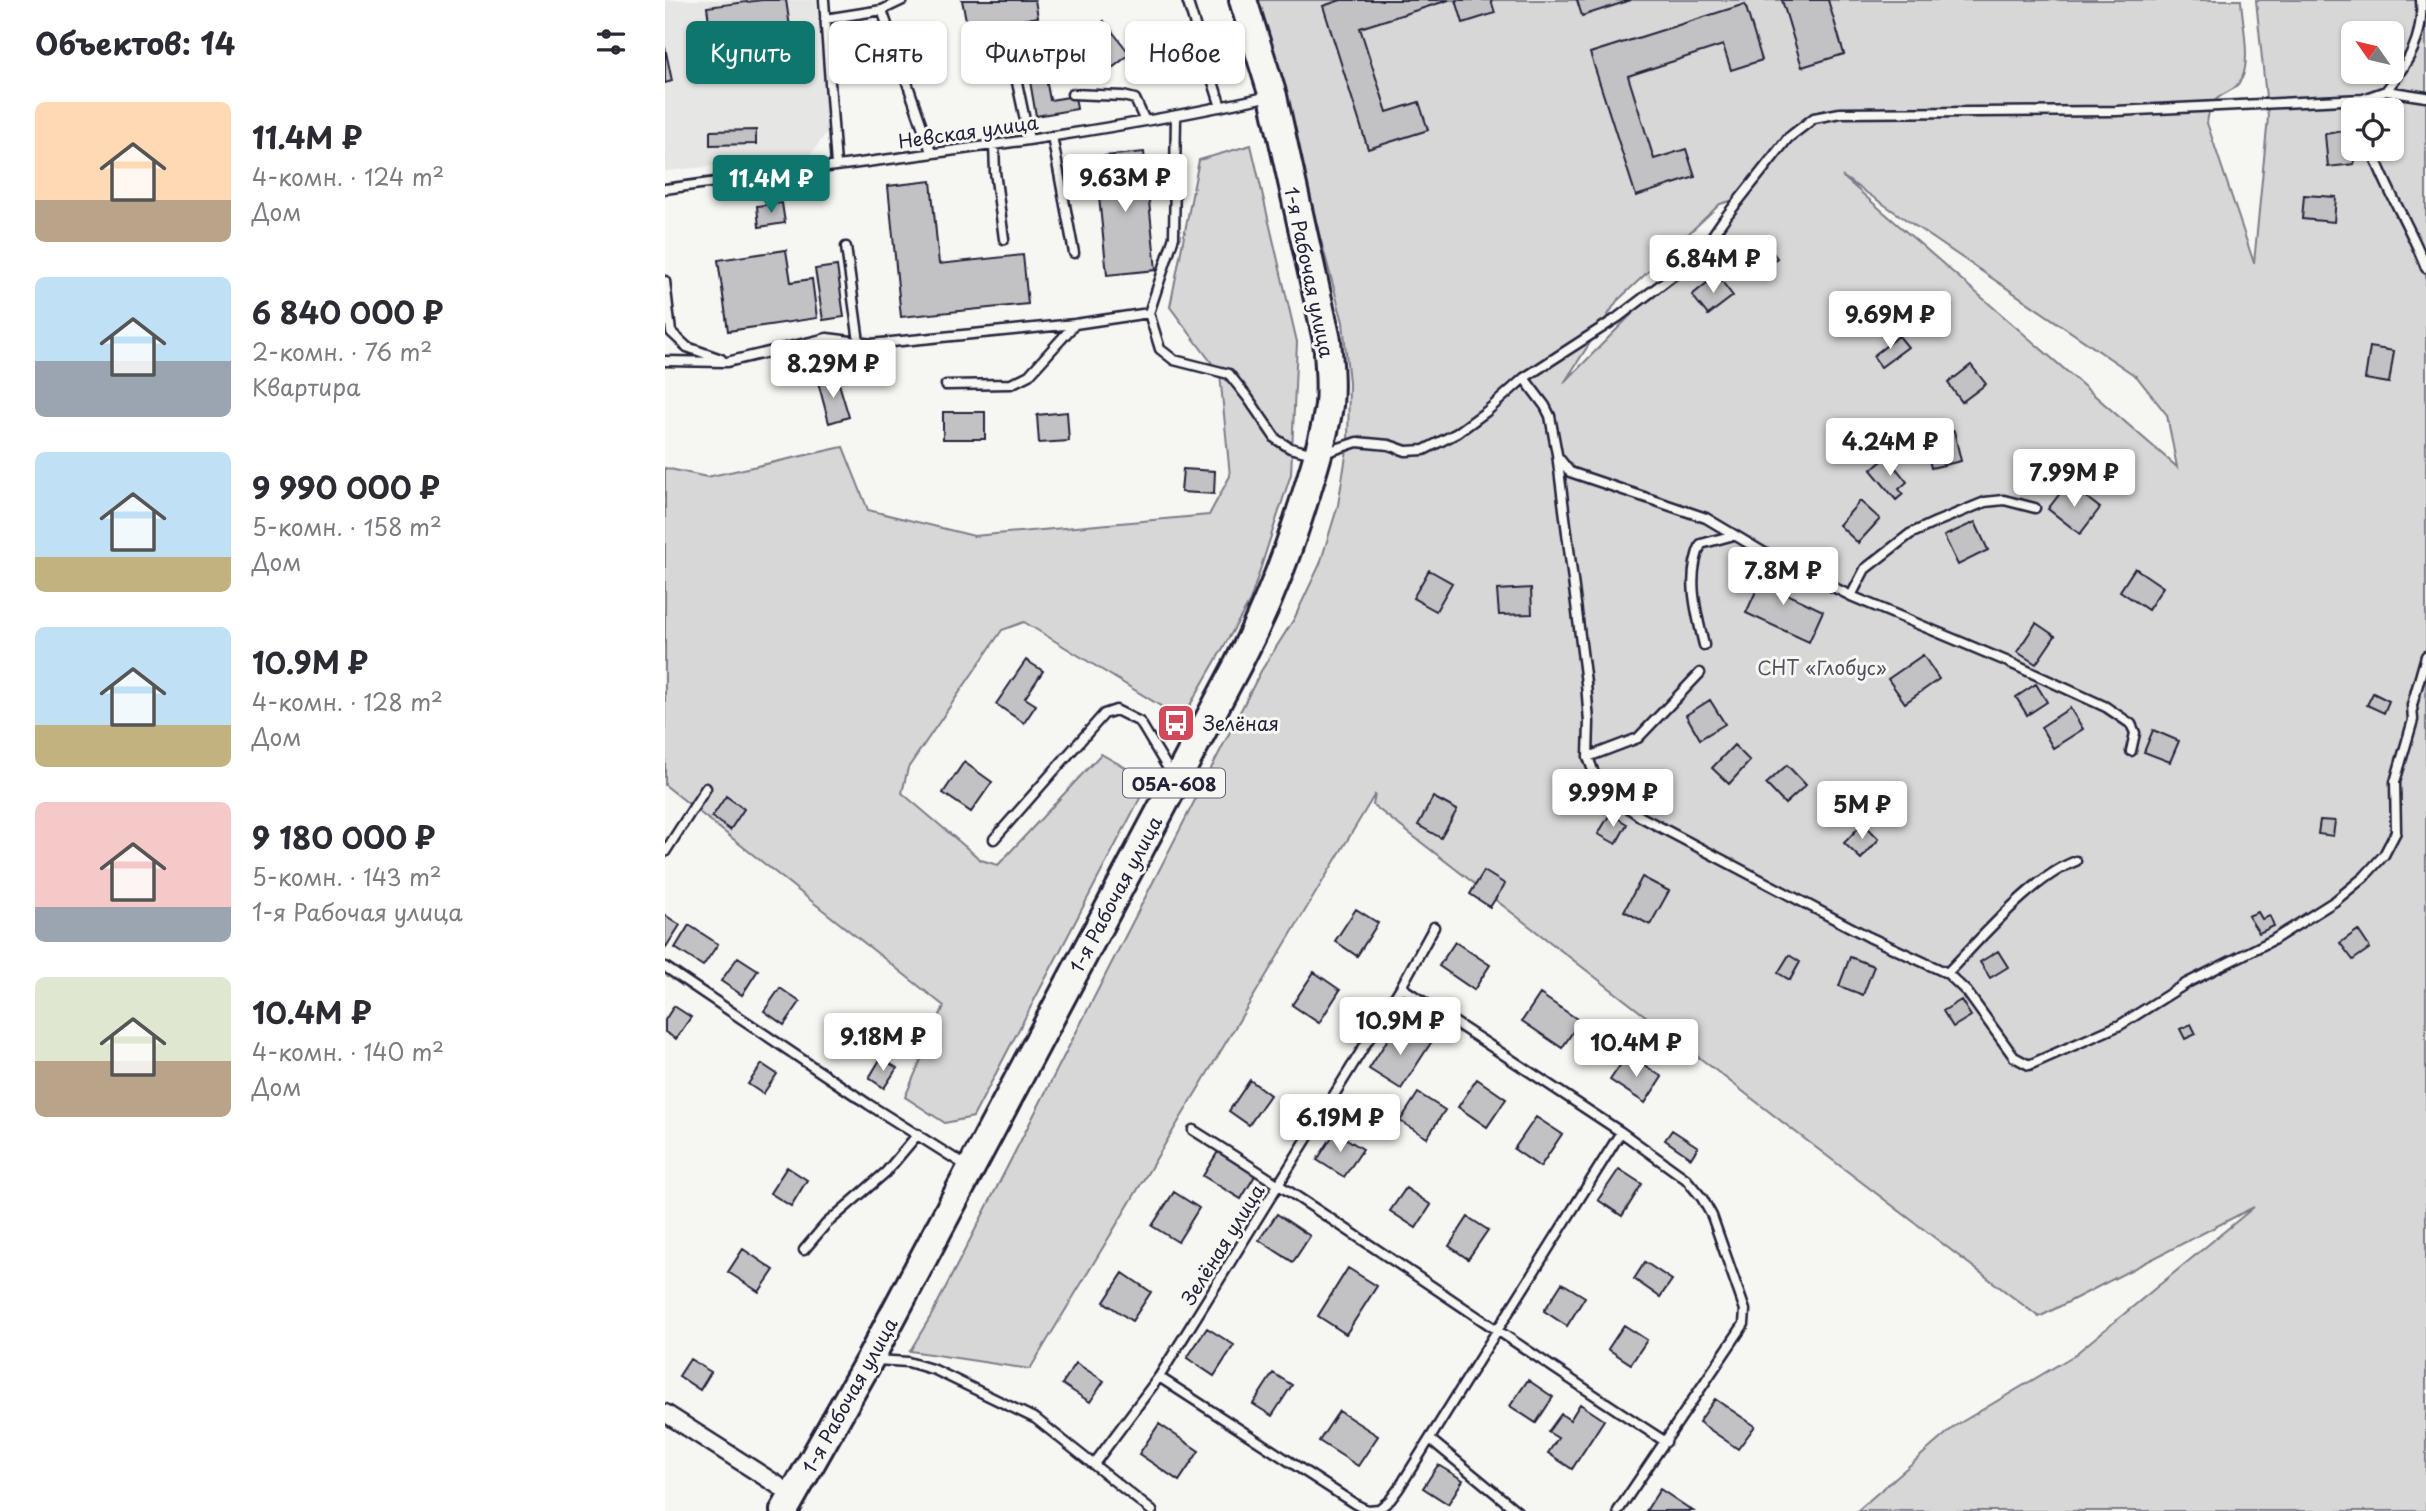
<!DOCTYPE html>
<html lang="ru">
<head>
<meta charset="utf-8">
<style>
  body { margin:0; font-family:"Playpen Sans",sans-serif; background:#f7f7f7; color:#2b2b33; height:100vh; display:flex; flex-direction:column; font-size:26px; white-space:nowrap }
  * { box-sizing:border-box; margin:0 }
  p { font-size:23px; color:#7c7c81 }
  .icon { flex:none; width:38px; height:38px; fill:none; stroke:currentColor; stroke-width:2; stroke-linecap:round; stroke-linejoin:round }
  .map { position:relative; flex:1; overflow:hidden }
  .panel { display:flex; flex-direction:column; background:#fff; width:665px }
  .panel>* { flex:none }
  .banner { position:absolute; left:21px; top:21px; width:665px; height:63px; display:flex; gap:14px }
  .needle { width:46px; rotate:304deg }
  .controls { position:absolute; left:1676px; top:21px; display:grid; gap:14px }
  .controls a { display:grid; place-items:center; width:63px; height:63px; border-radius:10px; background:#fff; box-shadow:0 2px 5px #0004; font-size:35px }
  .price { position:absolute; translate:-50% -60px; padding:0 16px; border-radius:7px; background:#fff; color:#222; font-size:23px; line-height:46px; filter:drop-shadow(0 2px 4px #0008) }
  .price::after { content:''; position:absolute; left:50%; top:42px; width:21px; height:16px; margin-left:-10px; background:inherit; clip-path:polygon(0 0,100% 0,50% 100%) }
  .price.active { background:#0f766e; color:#fff }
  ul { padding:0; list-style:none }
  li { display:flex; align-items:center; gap:21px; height:175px; padding:0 35px }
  li span { display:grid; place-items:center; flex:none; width:196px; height:140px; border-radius:10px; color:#555 }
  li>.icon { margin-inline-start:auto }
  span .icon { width:84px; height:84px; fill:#fffc; stroke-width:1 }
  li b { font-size:30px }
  h2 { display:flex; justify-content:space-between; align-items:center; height:84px; padding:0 35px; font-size:30px }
  .chip { padding:0 24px; border-radius:10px; background:#fff; box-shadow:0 2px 5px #0004; font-size:24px; line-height:63px }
  .chip.active { background:#0f766e; color:#fff }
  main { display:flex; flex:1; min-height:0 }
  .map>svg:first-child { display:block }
  .built { fill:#e6e6e4 }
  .green { fill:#d7d7d7; stroke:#7c7c89; stroke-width:2; fill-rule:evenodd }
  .building { fill:#c2c2c4; stroke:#22223b; stroke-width:2 }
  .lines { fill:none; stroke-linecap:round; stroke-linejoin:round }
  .service-casing { stroke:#22223b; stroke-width:13 }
  .minor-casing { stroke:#22223b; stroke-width:21 }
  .primary-casing { stroke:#22223b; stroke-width:32 }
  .service { stroke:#f6f6f2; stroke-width:8 }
  .minor { stroke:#f6f6f2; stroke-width:16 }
  .primary { stroke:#f6f6f2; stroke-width:26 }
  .labels { text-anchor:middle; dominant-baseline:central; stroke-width:6; stroke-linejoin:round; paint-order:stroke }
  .shield { fill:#f6f6f2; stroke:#626272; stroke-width:2 }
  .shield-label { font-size:18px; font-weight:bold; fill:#22223b }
  .street-label { font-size:19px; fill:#22223b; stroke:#f6f6f2 }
  .park-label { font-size:19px; fill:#4f4f62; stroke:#f6f6f2 }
  .poi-label { font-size:19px; fill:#22223b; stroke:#f6f6f2; text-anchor:start }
</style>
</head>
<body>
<main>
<section class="panel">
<h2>Объектов: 14<svg class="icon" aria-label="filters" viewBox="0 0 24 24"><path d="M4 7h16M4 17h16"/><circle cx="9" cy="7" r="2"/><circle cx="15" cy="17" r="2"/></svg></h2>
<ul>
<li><span style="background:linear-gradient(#ffd9b3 70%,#b9a48a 0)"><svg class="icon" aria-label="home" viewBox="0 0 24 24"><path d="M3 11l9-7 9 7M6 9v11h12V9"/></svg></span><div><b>11.4M ₽</b><p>4-комн. · 124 m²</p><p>Дом</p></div></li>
<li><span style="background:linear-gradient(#bfe0f5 60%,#9aa5b1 0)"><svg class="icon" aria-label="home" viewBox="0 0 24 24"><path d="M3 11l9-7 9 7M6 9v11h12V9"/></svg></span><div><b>6 840 000 ₽</b><p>2-комн. · 76 m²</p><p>Квартира</p></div></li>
<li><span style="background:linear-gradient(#bfe0f5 75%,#c2b280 0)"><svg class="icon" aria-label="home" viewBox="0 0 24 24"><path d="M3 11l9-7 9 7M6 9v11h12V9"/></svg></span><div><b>9 990 000 ₽</b><p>5-комн. · 158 m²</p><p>Дом</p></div></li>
<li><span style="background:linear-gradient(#bfe0f5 70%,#c2b280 0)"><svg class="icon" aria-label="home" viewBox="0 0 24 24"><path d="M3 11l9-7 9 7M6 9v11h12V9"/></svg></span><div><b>10.9M ₽</b><p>4-комн. · 128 m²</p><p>Дом</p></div></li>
<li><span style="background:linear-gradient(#f6c9c9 75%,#9aa5b1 0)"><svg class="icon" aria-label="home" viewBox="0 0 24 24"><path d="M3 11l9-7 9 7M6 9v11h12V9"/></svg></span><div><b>9 180 000 ₽</b><p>5-комн. · 143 m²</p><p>1-я Рабочая улица</p></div></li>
<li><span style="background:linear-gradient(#dfe7d0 60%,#b9a48a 0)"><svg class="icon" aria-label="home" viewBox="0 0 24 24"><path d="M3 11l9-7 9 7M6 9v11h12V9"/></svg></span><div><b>10.4M ₽</b><p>4-комн. · 140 m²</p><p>Дом</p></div></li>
</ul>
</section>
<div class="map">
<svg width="1761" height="1511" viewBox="0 0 1761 1511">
  <rect width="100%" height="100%" fill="#f6f6f2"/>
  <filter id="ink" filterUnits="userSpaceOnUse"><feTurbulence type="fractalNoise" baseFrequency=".0143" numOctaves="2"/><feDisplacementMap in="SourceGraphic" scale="14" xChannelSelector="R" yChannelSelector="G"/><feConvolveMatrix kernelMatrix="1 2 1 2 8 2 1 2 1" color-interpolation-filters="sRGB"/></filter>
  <g filter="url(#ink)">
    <path class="built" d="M 0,0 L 151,0 L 165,128 L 144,157 L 0,171 Z"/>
    <path class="green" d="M 591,0 L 1576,0 C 1577,20 1586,60 1577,78 C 1566,100 1546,87 1542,123 L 1589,263 L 1603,117 L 1591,0 L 1761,0 L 1761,1511 L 1192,1511 L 1290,1426 L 1408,1356 L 1589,1207 L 1374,1317 L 1120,1124 L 708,805 L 710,794 L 365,1369 L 245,1351 L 267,1314 L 596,671 L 629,619 L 655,564 L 673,505 L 683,444 L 684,383 L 678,322 ZM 1689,33 L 1727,33 L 1727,72 L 1689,72 ZM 1689,110 L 1727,110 L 1727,149 L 1689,149 ZM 1177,176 L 1472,377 L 1502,415 L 1512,467 ZM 1083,196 L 899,383 L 952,301 L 1055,204 Z
      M 586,145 L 632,342 L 626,474 L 585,601 L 517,719 L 359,622 L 337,630 L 243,768 L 237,793 L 316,860 L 333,865 L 436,754 L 484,781 L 308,1117 L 280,1123 L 240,1097 L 279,1006 L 0,785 L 0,468 L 42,477 L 178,447 L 203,510 L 309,536 L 544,515 L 565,476 L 555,374 L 505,307 L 534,160 Z"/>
    <path class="building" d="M 97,0 L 121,0 L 125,27 L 46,37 L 42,7 Z
      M 297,0 L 370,0 L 373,17 L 303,30 Z
      M 676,0 L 784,0 L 695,28 L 722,112 L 754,102 L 763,130 L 703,149 L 658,6 Z
      M 791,0 L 826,0 L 830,13 L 798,23 Z
      M 912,0 L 966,0 L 917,16 Z
      M 1117,0 L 1163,0 L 1179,54 L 1137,67 Z
      M 1080,4 L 1097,60 L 1066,70 L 1058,45 L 963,76 L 989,159 L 1021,149 L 1030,177 L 971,196 L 925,53 Z
      M 439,21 L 465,54 L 442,72 L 416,40 Z
      M 480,28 L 520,28 L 520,46 L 480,46 Z
      M 124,29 L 128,59 L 49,69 L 46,39 Z
      M 0,47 L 7,81 L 0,83 Z
      M 507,51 L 525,51 L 526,80 L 507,81 Z
      M 381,79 L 385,100 L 410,96 L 412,109 L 371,116 L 365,81 Z
      M 91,130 L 91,144 L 45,145 L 45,131 Z
      M 1685,130 L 1689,164 L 1663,167 L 1660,134 Z
      M 479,152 L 491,270 L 442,275 L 430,157 Z
      M 266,181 L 274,264 L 358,255 L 363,304 L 236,317 L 223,186 Z
      M 1639,195 L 1671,197 L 1669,222 L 1637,219 Z
      M 117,203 L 120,223 L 94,227 L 92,206 Z
      M 1096,237 L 1112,258 L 1087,278 L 1071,257 Z
      M 121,250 L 126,282 L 147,279 L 152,318 L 63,331 L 53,260 Z
      M 172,266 L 179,317 L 158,320 L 150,269 Z
      M 1052,275 L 1068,296 L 1043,315 L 1027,295 Z
      M 1234,336 L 1243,347 L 1216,367 L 1208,356 Z
      M 1705,347 L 1729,351 L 1724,383 L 1700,379 Z
      M 1306,365 L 1321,384 L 1297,402 L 1283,383 Z
      M 172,377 L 184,417 L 164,423 L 153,382 Z
      M 278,412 L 320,412 L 320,439 L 278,439 Z
      M 402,412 L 404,441 L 374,443 L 372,415 Z
      M 1289,431 L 1296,461 L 1266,468 L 1259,438 Z
      M 1222,457 L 1242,482 L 1234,489 L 1238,494 L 1231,500 L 1206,470 Z
      M 518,469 L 550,471 L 549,494 L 516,492 Z
      M 1403,483 L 1435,508 L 1415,534 L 1383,509 Z
      M 1195,501 L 1215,519 L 1193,543 L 1174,525 Z
      M 1310,522 L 1323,550 L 1293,565 L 1279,536 Z
      M 1102,567 L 1127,579 L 1120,593 L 1158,611 L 1144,642 L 1081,613 Z
      M 1470,568 L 1498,587 L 1483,610 L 1455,591 Z
      M 764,570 L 787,583 L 771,611 L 748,598 Z
      M 866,588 L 867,614 L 834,615 L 832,590 Z
      M 1371,623 L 1390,636 L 1371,664 L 1352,652 Z
      M 1258,655 L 1274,679 L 1240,703 L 1223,679 Z
      M 361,660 L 378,671 L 360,698 L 371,705 L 359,723 L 331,704 Z
      M 1371,684 L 1382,702 L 1362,715 L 1351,697 Z
      M 1708,693 L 1724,701 L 1719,713 L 1702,705 Z
      M 1045,700 L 1060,724 L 1035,739 L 1021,715 Z
      M 1405,708 L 1418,729 L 1388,748 L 1376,727 Z
      M 1488,730 L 1514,741 L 1505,762 L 1479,752 Z
      M 1069,745 L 1085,761 L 1064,784 L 1047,768 Z
      M 299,762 L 327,782 L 306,812 L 278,793 Z
      M 1122,765 L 1141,785 L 1120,804 L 1101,784 Z
      M 61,796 L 79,809 L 65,830 L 47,817 Z
      M 768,797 L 792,810 L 776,838 L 753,825 Z
      M 945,814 L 962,824 L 951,844 L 933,834 Z
      M 1655,820 L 1670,821 L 1668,836 L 1653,834 Z
      M 1198,823 L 1214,839 L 1196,859 L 1179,843 Z
      M 819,871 L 840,884 L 825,907 L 805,894 Z
      M 977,877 L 1004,891 L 985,925 L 959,911 Z
      M 691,909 L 713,923 L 692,956 L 670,941 Z
      M 1593,912 L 1597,919 L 1605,916 L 1609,926 L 1594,933 L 1583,916 Z
      M 0,915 L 15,925 L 1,947 L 0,946 Z
      M 24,925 L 53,944 L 38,966 L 10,948 Z
      M 1693,930 L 1705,948 L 1688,960 L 1675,943 Z
      M 790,942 L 825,965 L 809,990 L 774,966 Z
      M 1333,951 L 1343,967 L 1325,978 L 1315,962 Z
      M 1124,955 L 1135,962 L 1125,980 L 1113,973 Z
      M 73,957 L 93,970 L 77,995 L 56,981 Z
      M 1185,957 L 1209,966 L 1198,995 L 1174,986 Z
      M 649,972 L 675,990 L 654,1023 L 627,1005 Z
      M 115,988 L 135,1002 L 119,1025 L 99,1011 Z
      M 875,994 L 915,1021 L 897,1048 L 857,1021 Z
      M 1296,1000 L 1306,1016 L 1288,1027 L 1278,1011 Z
      M 9,1006 L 26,1017 L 11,1039 L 0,1032 L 0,1020 Z
      M 1526,1024 L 1531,1034 L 1520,1039 L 1515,1029 Z
      M 170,1028 L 186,1038 L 175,1055 L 159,1045 Z
      M 728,1031 L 739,1038 L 744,1032 L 755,1040 L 760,1032 L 769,1038 L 736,1089 L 704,1069 Z
      M 963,1054 L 997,1077 L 980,1103 L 945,1080 Z
      M 216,1058 L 232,1068 L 219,1088 L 204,1078 Z
      M 97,1064 L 112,1074 L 98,1094 L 83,1084 Z
      M 812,1079 L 841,1099 L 822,1127 L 793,1107 Z
      M 585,1080 L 605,1095 L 584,1125 L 564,1111 Z
      M 753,1093 L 780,1110 L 762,1138 L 735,1121 Z
      M 871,1117 L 897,1134 L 875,1167 L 849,1149 Z
      M 1007,1130 L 1033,1147 L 1026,1158 L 1000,1140 Z
      M 670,1132 L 698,1149 L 679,1177 L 652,1160 Z
      M 554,1150 L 591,1174 L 576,1199 L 538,1176 Z
      M 122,1167 L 142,1180 L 126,1206 L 105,1193 Z
      M 954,1169 L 977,1184 L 957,1216 L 933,1200 Z
      M 741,1188 L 766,1205 L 751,1228 L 725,1211 Z
      M 509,1192 L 534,1208 L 513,1242 L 487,1226 Z
      M 612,1214 L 645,1236 L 628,1262 L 594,1240 Z
      M 803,1217 L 823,1230 L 803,1259 L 784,1246 Z
      M 78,1249 L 109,1270 L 94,1292 L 63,1272 Z
      M 980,1262 L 1007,1280 L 995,1297 L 969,1279 Z
      M 683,1268 L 712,1286 L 681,1334 L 653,1316 Z
      M 458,1273 L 486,1292 L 467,1321 L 439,1302 Z
      M 897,1283 L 920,1297 L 902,1326 L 879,1311 Z
      M 959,1325 L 982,1340 L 966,1364 L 943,1349 Z
      M 542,1328 L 569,1345 L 549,1376 L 522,1358 Z
      M 25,1359 L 46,1372 L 35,1390 L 14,1376 Z
      M 411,1363 L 439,1381 L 425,1402 L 397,1384 Z
      M 608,1373 L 627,1385 L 607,1416 L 588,1404 Z
      M 863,1380 L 888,1397 L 871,1423 L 845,1406 Z
      M 1050,1399 L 1090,1426 L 1073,1449 L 1034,1422 Z
      M 915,1404 L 939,1420 L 907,1469 L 883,1453 L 893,1438 L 883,1432 L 896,1414 L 905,1420 Z
      M 674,1411 L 713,1436 L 693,1466 L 654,1441 Z
      M 494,1424 L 534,1451 L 514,1481 L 474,1454 Z
      M 773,1465 L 798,1480 L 783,1504 L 758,1488 Z
      M 995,1489 L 1028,1511 L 981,1511 Z"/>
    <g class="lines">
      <defs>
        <path id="service" d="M 159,0 L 171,165
          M 522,0 L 556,107
          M 217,10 L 266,152
          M 160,19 L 217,10 L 238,0
          M 343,40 L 364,139
          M 1721,91 C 1743,63 1759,38 1756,0
          M 407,94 L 458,96 L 470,99 L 480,121
          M 387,136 L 409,253
          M 329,145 L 330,172 L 339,239
          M 1707,149 C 1721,191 1746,227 1761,268
          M 0,189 C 202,160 406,141 605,96
          M 181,247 L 194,342 L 206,344 L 410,324 L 484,313 L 495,349 L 509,360 L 564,374 L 583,398 L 611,439 L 625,448 L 653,455 L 692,442 L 724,445 L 741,451 L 759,450 L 792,433 L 822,411 L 859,378 L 952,318 L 1019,267 L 1041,245 L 1059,219 L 1123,138 L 1149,118 L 1175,113 L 1451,111 L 1698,99 L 1721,91 L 1761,97
          M 0,281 L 6,332 L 22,347 L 56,359
          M 484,313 L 509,237 L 511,116
          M 0,361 L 62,362 L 162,338 L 194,342
          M 859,378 L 880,406 L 885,416 L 892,454 L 921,683 L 924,722 L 923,757 L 934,787 L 976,817 L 1204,937 L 1282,973 L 1302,992 L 1349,1057 L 1364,1065 L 1455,1025 L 1522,983 L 1608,940 L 1670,901 L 1699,877 L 1719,855 L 1731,832 L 1730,782 L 1748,720 L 1747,705 L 1761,656
          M 281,385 L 346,384 L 364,375 L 410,324
          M 893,457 L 905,472 L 1041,518 L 1098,552 L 1186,596 L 1341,661 L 1441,707 L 1466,724 L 1470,733 L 1466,751
          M 1186,596 L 1200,569 L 1245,534 L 1271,522 L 1320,502 L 1339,500 L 1370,508
          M 1039,645 C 1031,611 1021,577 1036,544 L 1069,535
          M 923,757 L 973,738 L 1035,673
          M 329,839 L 439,714 L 451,710 L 475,722 L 508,777
          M 0,852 L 41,788
          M 0,967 L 203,1104 L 303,1167
          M 1282,973 C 1316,939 1366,878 1411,861
          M 736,987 L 956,1132 L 1021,1179 L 1037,1198 L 1047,1216 L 1080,1310 L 1079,1324 L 953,1511
          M 528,1130 C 688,1230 842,1339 1001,1442
          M 139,1250 L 161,1224 L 221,1172 L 253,1134
          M 211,1360 L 243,1362 L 270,1370 L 371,1419 L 487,1511
          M 494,1377 L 690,1504 L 702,1510 L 714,1509 L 725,1500 L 734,1488 L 956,1132
          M 766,1440 L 852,1511
          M 429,1464 L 494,1377 L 736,987 L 769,927"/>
        <path id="minor" d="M 0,1413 L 128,1495"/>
        <path id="primary" d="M 119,1511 L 205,1359 L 573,664 C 605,602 626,545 646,478 C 653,455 661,429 664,405 C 666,383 664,362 662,340 L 608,96 L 578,0"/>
      </defs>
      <use href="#service" class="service-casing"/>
      <use href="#minor" class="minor-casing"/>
      <use href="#primary" class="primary-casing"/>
      <use href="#service" class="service"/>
      <use href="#minor" class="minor"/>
      <use href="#primary" class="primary"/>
    </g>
  </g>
  <defs>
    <symbol id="bus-square" viewBox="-11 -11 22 22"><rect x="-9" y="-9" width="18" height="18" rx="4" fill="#d1495b" stroke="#f6f6f2"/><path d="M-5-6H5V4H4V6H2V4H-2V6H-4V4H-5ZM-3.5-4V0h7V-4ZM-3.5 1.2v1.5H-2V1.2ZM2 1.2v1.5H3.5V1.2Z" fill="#fff"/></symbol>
  </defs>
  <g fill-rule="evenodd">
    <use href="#bus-square" x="489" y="701" width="44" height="44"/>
  </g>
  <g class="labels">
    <rect class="shield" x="458" y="768.5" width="102" height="29" rx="5"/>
    <g class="shield-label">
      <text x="509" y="783">05А-608</text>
    </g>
    <g class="street-label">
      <text transform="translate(303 131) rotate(-8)">Невская улица</text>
      <text transform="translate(645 272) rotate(78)">1-я Рабочая улица</text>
      <text transform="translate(450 894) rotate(-62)">1-я Рабочая улица</text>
      <text transform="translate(557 1244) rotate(-58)">Зелёная улица</text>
      <text transform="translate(184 1395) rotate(-61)">1-я Рабочая улица</text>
    </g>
    <g class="park-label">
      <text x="1157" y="667">СНТ «Глобус»</text>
    </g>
    <g class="poi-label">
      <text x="538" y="723">Зелёная</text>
    </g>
  </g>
</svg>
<div class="controls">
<a><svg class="needle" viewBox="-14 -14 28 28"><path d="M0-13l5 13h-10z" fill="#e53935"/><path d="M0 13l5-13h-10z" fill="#7c7c81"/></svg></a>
<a><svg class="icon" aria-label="locate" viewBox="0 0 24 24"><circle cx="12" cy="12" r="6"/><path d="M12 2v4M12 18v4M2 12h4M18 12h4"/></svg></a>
</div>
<b class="price" style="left:460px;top:214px">9.63M ₽</b>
<b class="price active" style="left:106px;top:215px">11.4M ₽</b>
<b class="price" style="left:1048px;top:295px">6.84M ₽</b>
<b class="price" style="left:1225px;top:351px">9.69M ₽</b>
<b class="price" style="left:168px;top:400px">8.29M ₽</b>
<b class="price" style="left:1225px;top:478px">4.24M ₽</b>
<b class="price" style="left:1409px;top:509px">7.99M ₽</b>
<b class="price" style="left:1118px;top:607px">7.8M ₽</b>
<b class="price" style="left:948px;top:829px">9.99M ₽</b>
<b class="price" style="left:1197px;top:841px">5M ₽</b>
<b class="price" style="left:735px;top:1057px">10.9M ₽</b>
<b class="price" style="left:218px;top:1073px">9.18M ₽</b>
<b class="price" style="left:971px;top:1079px">10.4M ₽</b>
<b class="price" style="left:675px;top:1154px">6.19M ₽</b>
<div class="banner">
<a class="chip active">Купить</a>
<a class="chip">Снять</a>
<a class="chip">Фильтры</a>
<a class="chip">Новое</a>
</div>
</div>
</main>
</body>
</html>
